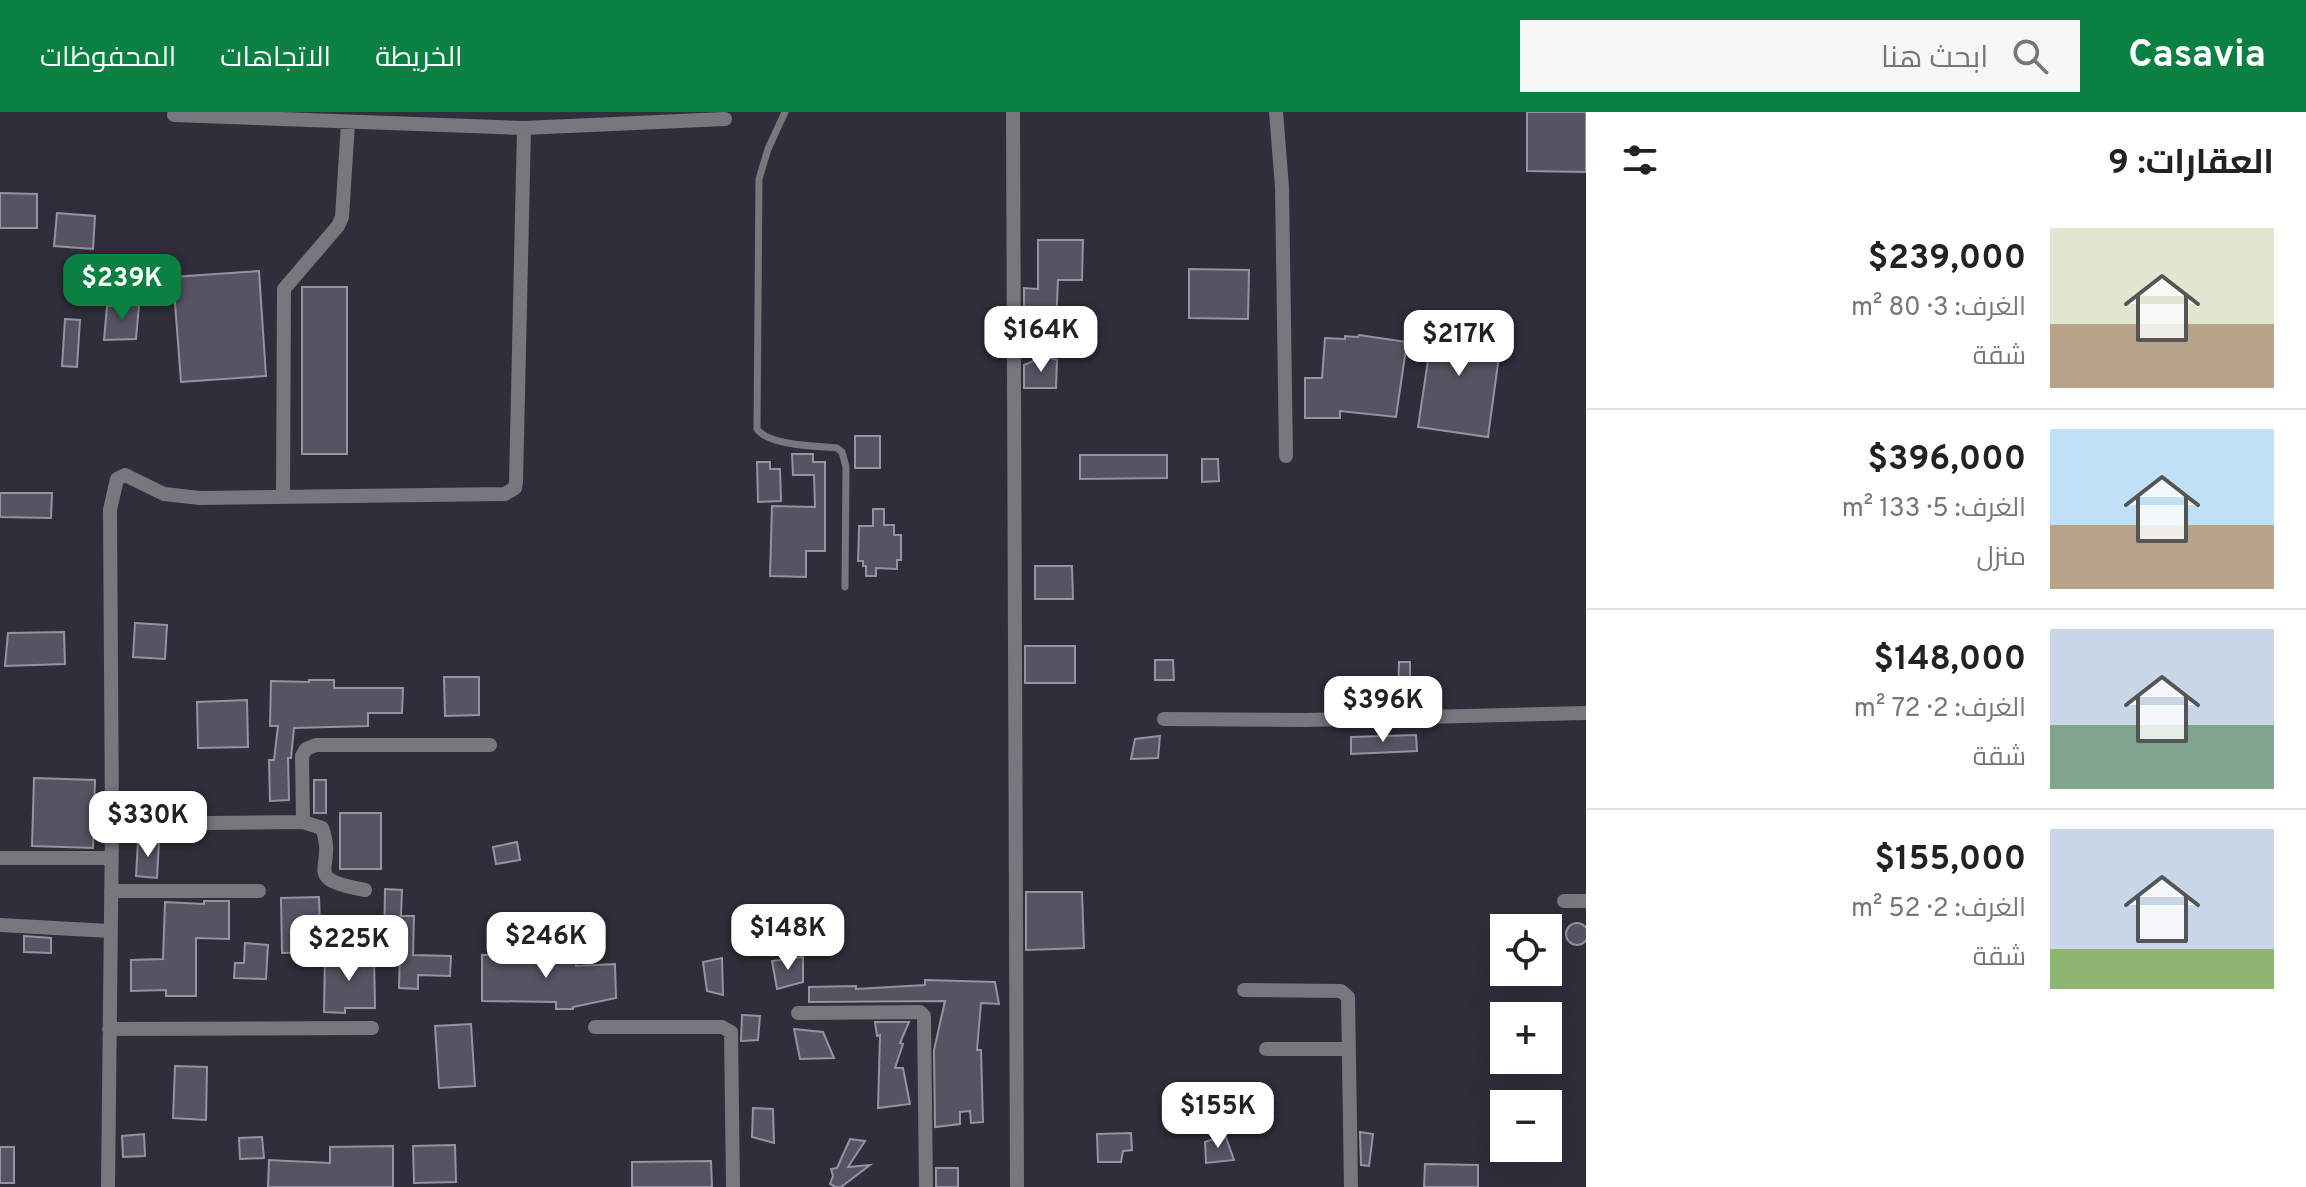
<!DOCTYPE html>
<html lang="ar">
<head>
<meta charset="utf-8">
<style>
  body { margin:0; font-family:Overpass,Cairo,sans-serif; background:#f6f6f6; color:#222; direction:rtl; height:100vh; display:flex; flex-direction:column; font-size:30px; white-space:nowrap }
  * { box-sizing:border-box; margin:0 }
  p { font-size:26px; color:#767676 }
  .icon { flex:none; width:44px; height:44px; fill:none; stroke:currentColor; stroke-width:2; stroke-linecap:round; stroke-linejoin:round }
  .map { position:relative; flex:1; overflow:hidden; direction:ltr }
  .drawer { display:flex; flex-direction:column; background:#fff; width:720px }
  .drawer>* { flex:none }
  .buttons { position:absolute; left:1490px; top:802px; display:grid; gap:16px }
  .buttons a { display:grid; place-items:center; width:72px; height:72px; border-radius:0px; background:#fff; box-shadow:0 8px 32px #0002; font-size:40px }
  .price { position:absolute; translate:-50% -68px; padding:0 18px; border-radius:16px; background:#fff; color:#222; font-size:26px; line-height:52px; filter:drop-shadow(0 2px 4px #0008) }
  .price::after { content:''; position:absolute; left:50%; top:48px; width:24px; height:18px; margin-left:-12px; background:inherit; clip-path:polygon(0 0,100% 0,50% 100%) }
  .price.active { background:#0b8043; color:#fff }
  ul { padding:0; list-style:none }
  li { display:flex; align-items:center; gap:24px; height:200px; padding:0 32px }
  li+li { border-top:2px solid #e0e0e0 }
  li span { display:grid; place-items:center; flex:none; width:224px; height:160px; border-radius:0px; color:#555 }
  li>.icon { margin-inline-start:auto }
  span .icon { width:96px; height:96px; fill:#fffc; stroke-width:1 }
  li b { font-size:34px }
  h2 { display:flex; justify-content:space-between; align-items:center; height:96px; padding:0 32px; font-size:34px }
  header { display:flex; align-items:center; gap:48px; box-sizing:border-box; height:112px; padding:0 40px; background:#0b8043; color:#fff }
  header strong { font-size:38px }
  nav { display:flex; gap:44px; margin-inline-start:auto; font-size:28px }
  .search { width:560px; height:72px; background:#f6f6f6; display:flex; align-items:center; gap:20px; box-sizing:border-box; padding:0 28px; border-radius:0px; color:#767676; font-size:30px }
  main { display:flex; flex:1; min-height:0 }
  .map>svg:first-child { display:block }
  .building { fill:#555462; stroke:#9493a2; stroke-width:2 }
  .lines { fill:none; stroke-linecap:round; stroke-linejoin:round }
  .lane { stroke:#77777d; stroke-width:7 }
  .street { stroke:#77777d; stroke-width:14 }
</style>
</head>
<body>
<header>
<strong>Casavia</strong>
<div class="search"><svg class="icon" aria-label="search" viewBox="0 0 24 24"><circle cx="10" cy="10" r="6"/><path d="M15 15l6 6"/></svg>ابحث هنا</div>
<nav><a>الخريطة</a><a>الاتجاهات</a><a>المحفوظات</a></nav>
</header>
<main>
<section class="drawer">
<h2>العقارات: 9<svg class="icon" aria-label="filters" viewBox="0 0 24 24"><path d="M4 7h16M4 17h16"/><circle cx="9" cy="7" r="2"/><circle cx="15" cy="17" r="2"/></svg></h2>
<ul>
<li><span style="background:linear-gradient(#dfe7d0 60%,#b9a48a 0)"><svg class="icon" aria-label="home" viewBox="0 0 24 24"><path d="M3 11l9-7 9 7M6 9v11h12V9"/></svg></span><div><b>$239,000</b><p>الغرف: 3 · 80 m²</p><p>شقة</p></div></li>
<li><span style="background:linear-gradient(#bfe0f5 60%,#b9a48a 0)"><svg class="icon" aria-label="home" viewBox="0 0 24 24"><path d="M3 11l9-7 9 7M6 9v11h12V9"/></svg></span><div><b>$396,000</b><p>الغرف: 5 · 133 m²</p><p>منزل</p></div></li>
<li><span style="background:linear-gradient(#c9d6e8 60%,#7fa58c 0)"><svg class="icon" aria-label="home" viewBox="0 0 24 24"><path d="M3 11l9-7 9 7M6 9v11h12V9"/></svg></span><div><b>$148,000</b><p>الغرف: 2 · 72 m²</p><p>شقة</p></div></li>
<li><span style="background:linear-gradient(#c9d6e8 75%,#8fb573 0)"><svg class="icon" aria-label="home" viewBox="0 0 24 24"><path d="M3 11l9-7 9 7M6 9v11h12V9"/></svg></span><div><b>$155,000</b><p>الغرف: 2 · 52 m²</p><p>شقة</p></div></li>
</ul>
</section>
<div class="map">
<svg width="1586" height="1075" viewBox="0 0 1586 1075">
  <rect width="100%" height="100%" fill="#2f2e3a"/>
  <path class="building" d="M 1527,0 L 1586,0 L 1586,60 L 1527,59 Z
    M 0,81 L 37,82 L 37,116 L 0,116 Z
    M 57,101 L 95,104 L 93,137 L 54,134 Z
    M 1038,128 L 1083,128 L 1082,168 L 1058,168 L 1056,212 L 1024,210 L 1024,176 L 1038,177 Z
    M 1189,157 L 1249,158 L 1248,207 L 1189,206 Z
    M 259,159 L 266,264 L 181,270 L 173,165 Z
    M 302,175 L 347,175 L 347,342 L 302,342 Z
    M 139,193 L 136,227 L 104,228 L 107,194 Z
    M 1435,202 L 1486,208 L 1483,242 L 1499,244 L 1488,325 L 1418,315 Z
    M 65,207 L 80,208 L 77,255 L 62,254 Z
    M 1359,223 L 1407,230 L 1396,305 L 1340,299 L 1340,306 L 1305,306 L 1305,266 L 1322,266 L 1325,226 L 1345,227 L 1345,224 L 1358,225 Z
    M 1044,244 L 1057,248 L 1056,276 L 1024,276 L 1024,253 Z
    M 855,324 L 880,324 L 880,356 L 855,356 Z
    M 792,342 L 813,342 L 813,350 L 825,350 L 825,439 L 806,439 L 806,465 L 770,464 L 772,394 L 815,395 L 814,363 L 793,363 Z
    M 1080,343 L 1167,343 L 1167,366 L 1080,367 Z
    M 1202,347 L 1218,347 L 1219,369 L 1202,370 Z
    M 757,350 L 770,350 L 770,357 L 780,357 L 781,389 L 758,390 Z
    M 0,381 L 52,381 L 51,406 L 0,405 Z
    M 873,397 L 884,397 L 884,413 L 894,413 L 894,423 L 901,423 L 901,448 L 897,448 L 897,457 L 876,456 L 876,464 L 866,464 L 866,454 L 863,454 L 863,449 L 858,449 L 859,418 L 859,414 L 873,414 Z
    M 1035,454 L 1072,454 L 1073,487 L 1035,487 Z
    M 135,511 L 167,513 L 165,547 L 133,545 Z
    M 64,520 L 65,552 L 5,554 L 8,521 Z
    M 1025,534 L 1075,534 L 1075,571 L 1025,571 Z
    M 1155,548 L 1173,548 L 1174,568 L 1155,568 Z
    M 1399,550 L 1410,550 L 1410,578 L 1437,580 L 1436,591 L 1398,591 Z
    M 444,565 L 479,565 L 479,603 L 445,604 Z
    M 309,568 L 334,568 L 334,576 L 403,576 L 402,601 L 368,601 L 368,614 L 294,616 L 291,646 L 288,646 L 289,688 L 270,689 L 269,648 L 274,648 L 278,614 L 270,614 L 271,569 L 309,570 Z
    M 1381,585 L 1381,596 L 1347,597 L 1347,586 Z
    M 247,588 L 248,635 L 198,636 L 197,590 Z
    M 1416,623 L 1417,639 L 1351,642 L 1351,625 Z
    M 1160,624 L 1158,646 L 1131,647 L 1135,627 Z
    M 34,666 L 95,668 L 93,736 L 32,734 Z
    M 314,668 L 326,668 L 326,701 L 314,701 Z
    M 340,701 L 381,701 L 381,757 L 340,757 Z
    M 138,729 L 159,730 L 157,766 L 136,764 Z
    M 517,730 L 520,748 L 496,752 L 493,735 Z
    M 385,777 L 402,778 L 401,804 L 414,804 L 413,843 L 451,844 L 450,864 L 418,863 L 418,877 L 399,876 L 400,838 L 384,837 Z
    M 1026,780 L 1082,780 L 1084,836 L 1026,838 Z
    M 319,785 L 321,840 L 282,841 L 281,786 Z
    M 204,789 L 229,789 L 229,827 L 196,826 L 196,884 L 166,884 L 166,878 L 131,879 L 131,848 L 163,847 L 165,790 L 204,792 Z
    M1566 822a11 11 0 1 1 22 0a11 11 0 1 1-22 0Z
    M 24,824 L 51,826 L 51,841 L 24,840 Z
    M 245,831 L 268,833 L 266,867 L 234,866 L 235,851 L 244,851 Z
    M 538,841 L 576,843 L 576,854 L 615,852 L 616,886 L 573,895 L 573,897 L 556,897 L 556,890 L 482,889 L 482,843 Z
    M 325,843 L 374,845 L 375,896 L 345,896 L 345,901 L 324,900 Z
    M 803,845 L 803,870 L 777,877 L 772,849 Z
    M 722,846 L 723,883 L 707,879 L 703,850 Z
    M 925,868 L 995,870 L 999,892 L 981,891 L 977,938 L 981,938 L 983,1010 L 971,1011 L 970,999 L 960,1000 L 960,1012 L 935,1015 L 934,938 L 945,889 L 809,890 L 809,875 L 856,874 L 856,877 L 925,873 Z
    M 742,903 L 760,904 L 758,928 L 741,929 Z
    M 875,910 L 909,910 L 900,931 L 903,932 L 895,956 L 903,956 L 910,992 L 878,996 L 880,923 L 877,924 Z
    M 471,912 L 475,974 L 439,976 L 435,914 Z
    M 794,917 L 823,920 L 834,946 L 800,947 Z
    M 175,954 L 207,955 L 206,1008 L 173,1006 Z
    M 753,996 L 773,997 L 774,1031 L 752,1025 Z
    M 1360,1020 L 1373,1022 L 1369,1054 L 1361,1053 Z
    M 1131,1021 L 1132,1038 L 1123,1039 L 1121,1050 L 1098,1050 L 1097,1022 Z
    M 144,1022 L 145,1044 L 123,1045 L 122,1024 Z
    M 1225,1023 L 1234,1048 L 1206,1051 L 1205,1030 Z
    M 262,1025 L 264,1046 L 240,1047 L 239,1026 Z
    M 850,1027 L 865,1029 L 848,1055 L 870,1053 L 841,1075 L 836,1075 L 830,1072 L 833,1064 L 831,1057 L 837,1056 Z
    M 455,1033 L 456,1070 L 414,1071 L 413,1034 Z
    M 393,1034 L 393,1075 L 268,1075 L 269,1048 L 330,1051 L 330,1035 Z
    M 0,1035 L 14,1035 L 14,1071 L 0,1071 Z
    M 711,1049 L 712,1075 L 632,1075 L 632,1050 Z
    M 1425,1052 L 1478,1053 L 1478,1075 L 1424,1075 Z
    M 936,1056 L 958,1056 L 958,1075 L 936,1075 Z"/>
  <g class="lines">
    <path class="lane" d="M 785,0 L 768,37 L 759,67 L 757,317 C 769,334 817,334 837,336 L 842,340 L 846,355 L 845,475"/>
    <path class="street" d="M 1013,0 L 1017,1075
      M 1276,0 L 1282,75 L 1286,344
      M 174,3 L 524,16 L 725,7
      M 283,385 L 284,177 L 338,114 L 342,105 L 348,11
      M 1164,607 L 1305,608 L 1586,601
      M 303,710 L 322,716 C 338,757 298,766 365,778
      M 112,712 L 303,710 L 302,644 L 306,637 L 316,633 L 490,633
      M 0,746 L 111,746
      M 111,779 L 259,779
      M 1564,789 L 1586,789
      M 0,813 L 110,819
      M 1244,878 L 1341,879 L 1348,885 L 1351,1075
      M 798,901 L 920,900 L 924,904 L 926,1075
      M 595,915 L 722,915 L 731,920 L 733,1075
      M 109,917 L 372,916
      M 1266,937 L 1349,937
      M 108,1075 L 112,712 L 110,398 L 117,367 L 125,363 L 164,382 L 200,386 L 505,382 L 515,376 L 516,370 L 524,16"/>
  </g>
</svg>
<div class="buttons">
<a><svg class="icon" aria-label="locate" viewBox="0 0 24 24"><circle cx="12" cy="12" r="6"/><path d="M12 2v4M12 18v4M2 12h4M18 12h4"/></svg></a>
<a>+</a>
<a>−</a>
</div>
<b class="price active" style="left:122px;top:210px">$239K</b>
<b class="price" style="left:1041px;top:262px">$164K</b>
<b class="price" style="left:1459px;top:266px">$217K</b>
<b class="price" style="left:1383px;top:632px">$396K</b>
<b class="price" style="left:148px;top:747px">$330K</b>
<b class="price" style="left:788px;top:860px">$148K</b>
<b class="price" style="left:546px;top:868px">$246K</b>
<b class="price" style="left:349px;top:871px">$225K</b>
<b class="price" style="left:1218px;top:1038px">$155K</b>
</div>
</main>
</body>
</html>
